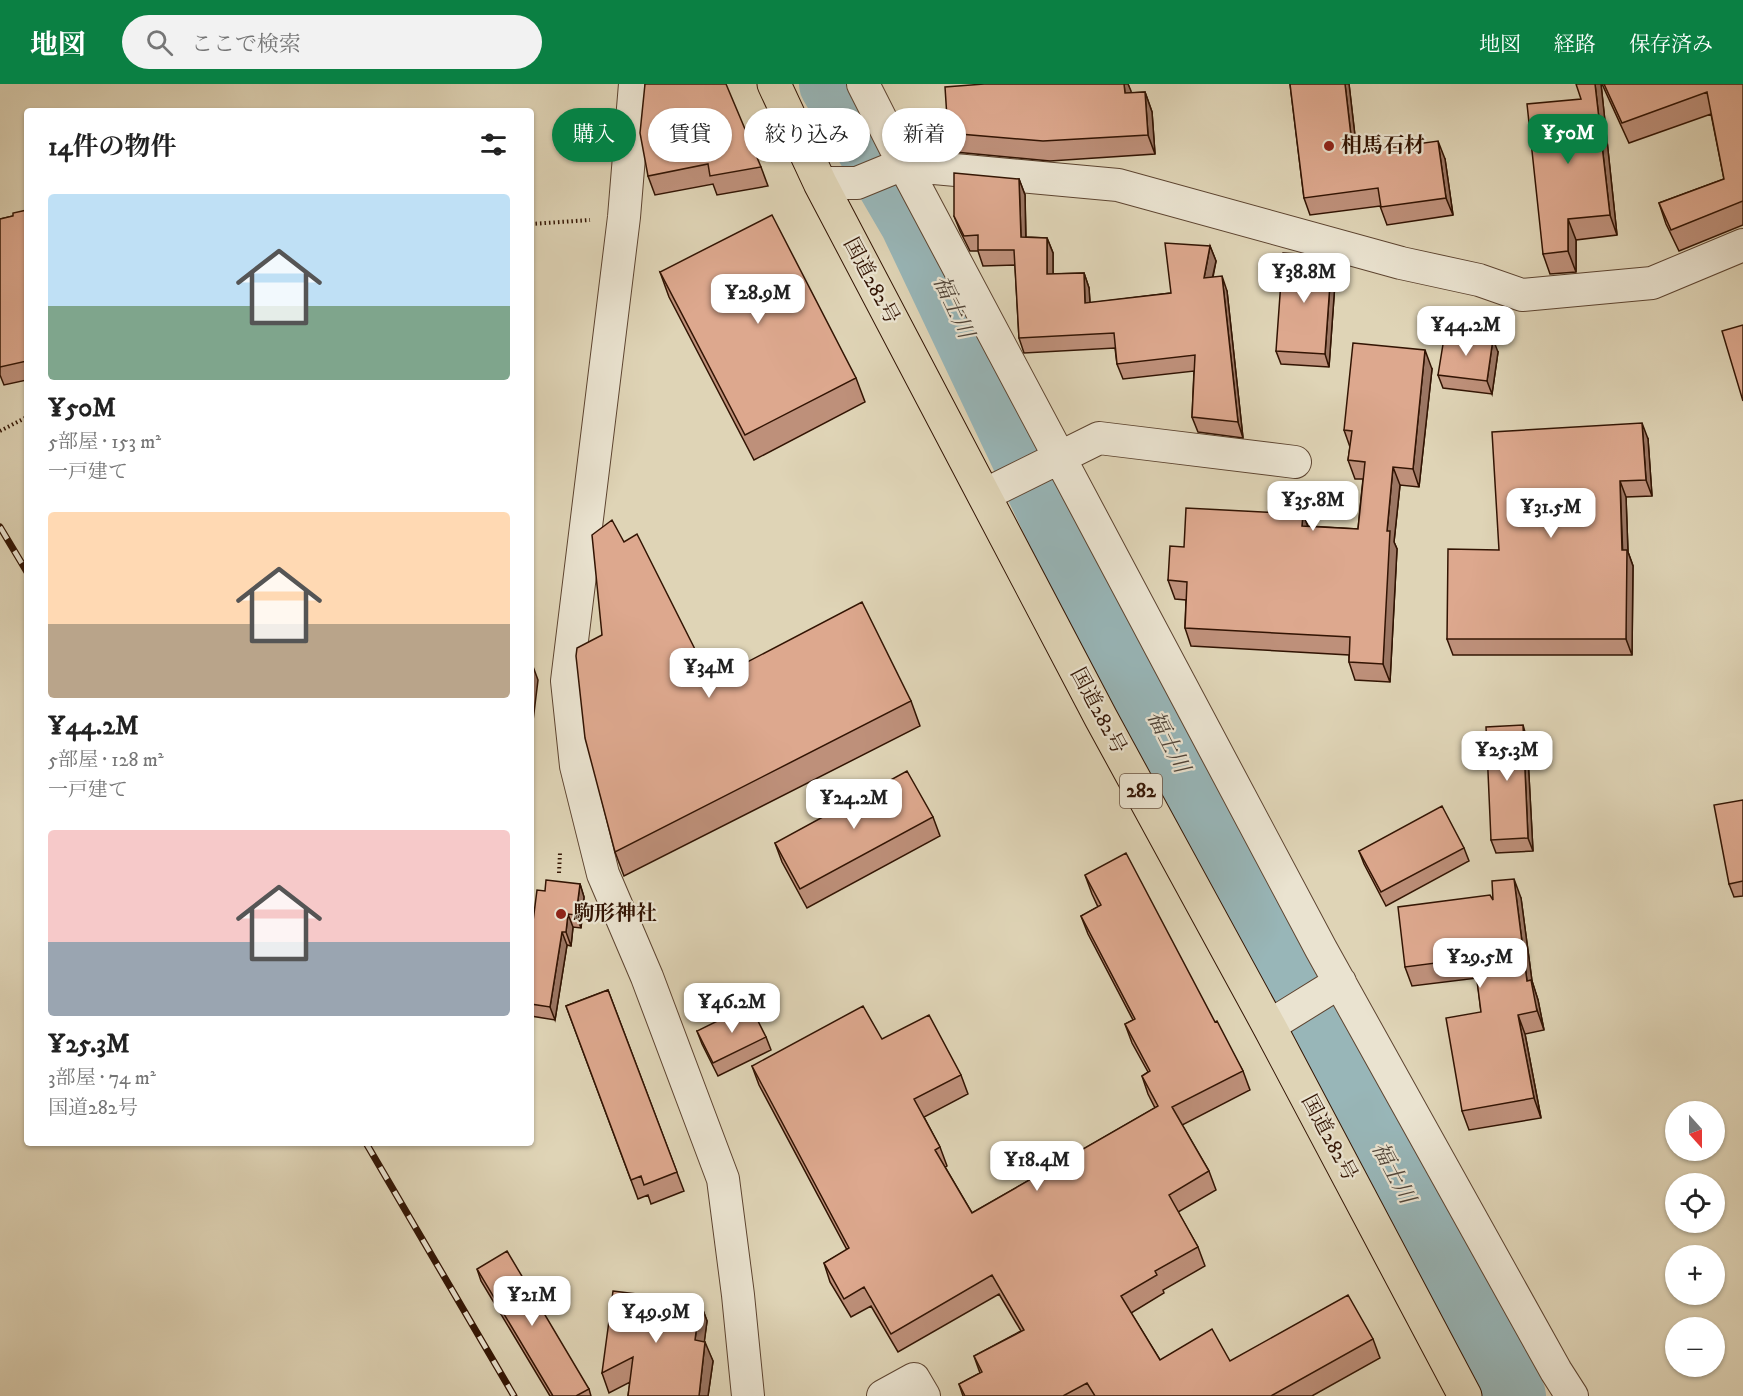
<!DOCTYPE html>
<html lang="ja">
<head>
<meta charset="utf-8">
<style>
  body { margin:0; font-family:"IM FELL DW Pica","Noto Serif JP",serif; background:#f2f2f2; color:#222; height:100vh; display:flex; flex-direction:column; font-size:22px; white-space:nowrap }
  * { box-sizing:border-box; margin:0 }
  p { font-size:20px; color:#767676 }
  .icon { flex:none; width:33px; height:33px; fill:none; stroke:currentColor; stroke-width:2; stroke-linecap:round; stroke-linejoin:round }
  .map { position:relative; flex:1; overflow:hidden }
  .details { position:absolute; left:24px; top:24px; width:510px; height:1038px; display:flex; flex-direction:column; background:#fff; border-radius:6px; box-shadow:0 2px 4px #0004 }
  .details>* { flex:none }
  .banner { position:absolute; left:552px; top:24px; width:570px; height:54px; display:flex; gap:12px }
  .needle { width:39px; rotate:159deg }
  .fabs { position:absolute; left:1665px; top:1017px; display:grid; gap:12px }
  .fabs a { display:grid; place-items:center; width:60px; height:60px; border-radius:50%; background:#fff; box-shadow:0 2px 4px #0004; font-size:30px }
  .price { position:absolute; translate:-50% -51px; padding:0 14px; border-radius:12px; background:#fff; color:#222; font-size:20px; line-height:39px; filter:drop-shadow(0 2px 3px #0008) }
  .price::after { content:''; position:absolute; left:50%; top:36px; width:18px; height:14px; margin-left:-9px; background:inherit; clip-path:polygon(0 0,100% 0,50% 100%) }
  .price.active { background:#0b8043; color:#fff }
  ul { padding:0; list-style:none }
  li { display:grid; align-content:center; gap:12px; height:318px; padding:0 24px }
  li span { display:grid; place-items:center; height:186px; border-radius:6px; color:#555 }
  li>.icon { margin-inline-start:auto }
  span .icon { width:108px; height:108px; fill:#fffc; stroke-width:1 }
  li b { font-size:26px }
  h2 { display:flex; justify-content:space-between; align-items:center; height:72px; padding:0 24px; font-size:26px }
  .chip { padding:0 21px; border-radius:27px; background:#fff; box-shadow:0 2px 4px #0004; font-size:21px; line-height:54px }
  .chip.active { background:#0b8043; color:#fff }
  header { display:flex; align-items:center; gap:36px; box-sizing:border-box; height:84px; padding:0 30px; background:#0b8043; color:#fff }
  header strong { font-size:28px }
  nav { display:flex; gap:33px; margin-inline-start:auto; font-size:21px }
  .search { width:420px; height:54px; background:#f2f2f2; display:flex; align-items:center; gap:15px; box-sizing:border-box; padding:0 21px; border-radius:33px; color:#767676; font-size:22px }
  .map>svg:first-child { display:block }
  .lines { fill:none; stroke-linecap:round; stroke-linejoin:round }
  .river { stroke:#98b6b8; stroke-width:66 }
  .minor-casing { stroke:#5d4430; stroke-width:34 }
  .trunk-casing { stroke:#321403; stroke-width:35 }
  .path { stroke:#321403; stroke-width:4; stroke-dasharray:1.5 3; stroke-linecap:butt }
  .minor { stroke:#eae3d0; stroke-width:32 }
  .trunk { stroke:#dfd4b6; stroke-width:33 }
  .rail-casing { stroke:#321403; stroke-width:7 }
  .rail { stroke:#eae3d0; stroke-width:4.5; stroke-dasharray:14; stroke-linecap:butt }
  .wall { fill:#be907a; stroke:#321403; stroke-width:1.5 }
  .shaded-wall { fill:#9b7663; stroke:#321403; stroke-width:1.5 }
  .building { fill:#dda88e; stroke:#321403; stroke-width:1.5 }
  .poi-dot { fill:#8f2418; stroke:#eae3d0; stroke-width:2 }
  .labels { text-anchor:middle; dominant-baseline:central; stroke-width:4.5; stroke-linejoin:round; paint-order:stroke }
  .shield { fill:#eae3d0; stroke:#695240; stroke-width:1.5 }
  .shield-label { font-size:20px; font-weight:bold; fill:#321403 }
  .poi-label { font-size:21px; font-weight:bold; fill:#321403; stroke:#eae3d0; text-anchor:start }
  .street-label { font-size:21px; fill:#321403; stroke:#eae3d0 }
  .water-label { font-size:22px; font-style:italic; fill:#514539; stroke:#eae3d0 }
</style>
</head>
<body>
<header>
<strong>地図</strong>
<div class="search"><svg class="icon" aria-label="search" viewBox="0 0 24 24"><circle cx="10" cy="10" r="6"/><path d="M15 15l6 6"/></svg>ここで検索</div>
<nav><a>地図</a><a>経路</a><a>保存済み</a></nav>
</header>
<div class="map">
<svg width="1743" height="1312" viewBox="0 0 1743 1312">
  <rect width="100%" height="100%" fill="#dfd4b6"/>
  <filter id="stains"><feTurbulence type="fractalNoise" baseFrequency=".00333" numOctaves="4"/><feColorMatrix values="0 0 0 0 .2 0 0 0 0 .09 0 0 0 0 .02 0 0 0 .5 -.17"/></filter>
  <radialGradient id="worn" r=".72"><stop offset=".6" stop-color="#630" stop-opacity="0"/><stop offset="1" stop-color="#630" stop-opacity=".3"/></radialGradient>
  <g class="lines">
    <path class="river" d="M 832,0 L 913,139 L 1063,455 L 1193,702 L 1397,1097 L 1513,1312"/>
    <defs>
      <path id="minor" d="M 635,0 L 624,133 L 567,597 L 576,682 L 603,790 L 647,893 L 723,1095 L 738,1211 L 748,1312
        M 863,0 L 904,81 L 1321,865 L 1556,1287 L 1572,1312
        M 820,99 L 857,99 L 901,81 L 1118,101 L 1401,179 L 1479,196 L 1522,211 L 1652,199 L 1743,161
        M 984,411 L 1099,354 L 1295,378
        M 1269,942 L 1340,898
        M 883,1312 L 914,1295 L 924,1312"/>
      <path id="trunk" d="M 774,0 L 820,99 L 1101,634 L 1269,942 L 1465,1312"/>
    </defs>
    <use href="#minor" class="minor-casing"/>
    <use href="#trunk" class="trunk-casing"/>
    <path class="path" d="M 531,140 L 590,136
      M 1475,242 L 1476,230
      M 0,347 L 27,333
      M 559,789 L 560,769"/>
    <use href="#minor" class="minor"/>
    <use href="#trunk" class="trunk"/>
    <defs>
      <path id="rail" d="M 0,443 L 27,488
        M 366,1059 L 514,1312"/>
    </defs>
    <use href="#rail" class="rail-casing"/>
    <use href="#rail" class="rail"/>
  </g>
  <path class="wall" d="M 645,0 L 761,83 L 768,102 L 717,111 L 713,100 L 655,111 L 648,92 Z
    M 984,0 L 1128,0 L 1131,9 L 1145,8 L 1152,28 L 1155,70 L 1050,77 L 955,68 L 948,49 Z
    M 1290,0 L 1349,0 L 1357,69 L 1445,75 L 1453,131 L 1387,141 L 1380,122 L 1310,131 L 1304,114 Z
    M 1601,0 L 1617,151 L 1576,156 L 1576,188 L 1550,190 L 1543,170 L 1581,15 Z
    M 1602,0 L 1743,0 L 1743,141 L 1679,167 L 1666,140 L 1659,119 L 1724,95 L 1711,30 L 1629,59 Z
    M 1019,95 L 1025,111 L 1026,153 L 1047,154 L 1053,169 L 1053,190 L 1084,189 L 1089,204 L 1090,219 L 1171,209 L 1210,162 L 1216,177 L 1213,193 L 1227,207 L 1243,354 L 1198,348 L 1192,333 L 1194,287 L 1123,295 L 1117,280 L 1115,264 L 1024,269 L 1019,254 L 1015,181 L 983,182 L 978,167 L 970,167 L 960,147 L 954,132 Z
    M 27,126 L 27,296 L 4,301 L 0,291 L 0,135 L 13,132 Z
    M 1336,185 L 1329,283 L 1281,280 L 1276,267 Z
    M 660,188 L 856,294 L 865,318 L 754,376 L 669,213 Z
    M 1498,268 L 1492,310 L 1443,304 L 1438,291 Z
    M 1432,285 L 1419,403 L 1400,401 L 1394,458 L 1397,465 L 1390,598 L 1355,596 L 1349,578 L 1349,571 L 1191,562 L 1185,544 L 1186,516 L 1175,515 L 1168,496 L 1184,463 L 1303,430 L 1308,442 L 1358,445 L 1363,395 L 1355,395 L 1348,376 L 1350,363 L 1344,346 Z
    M 1648,355 L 1652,412 L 1626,413 L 1628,468 L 1633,482 L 1632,571 L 1453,571 L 1447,555 L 1499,466 Z
    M 624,458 L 711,597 L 911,617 L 920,642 L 624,792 L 615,768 L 602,551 Z
    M 1527,655 L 1533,767 L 1496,769 L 1491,756 Z
    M 1743,716 L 1743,812 L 1734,813 L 1729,800 Z
    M 933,733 L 940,752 L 807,824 L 782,778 L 775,759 Z
    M 1464,764 L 1469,777 L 1386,822 L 1364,780 L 1359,767 Z
    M 1085,791 L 1215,938 L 1243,987 L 1250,1006 L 1182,1041 L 1209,1087 L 1216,1106 L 1178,1128 L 1198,1163 L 1205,1182 L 1163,1206 L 1164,1209 L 1131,1229 L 1160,1276 L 1230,1277 L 1373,1255 L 1380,1274 L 1312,1312 L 963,1312 L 959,1300 L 980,1289 L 974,1272 L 1021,1247 L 999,1210 L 898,1268 L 871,1222 L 851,1233 L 830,1198 L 824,1179 L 847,1166 L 759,1001 L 752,982 L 882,955 L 961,991 L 968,1010 L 924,1033 L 940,1063 L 947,1082 L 945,1083 L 972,1129 L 1155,1024 L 1148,1010 L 1142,992 L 1148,988 L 1132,959 L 1125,940 L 1133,936 L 1088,850 L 1081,832 L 1098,823 L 1092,810 Z
    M 580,800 L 584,813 L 581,844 L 573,843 L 571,862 L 567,861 L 555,936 L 531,932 L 531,853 L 545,807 Z
    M 1521,814 L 1532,897 L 1538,916 L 1544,946 L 1525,950 L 1541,1034 L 1469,1046 L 1462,1027 L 1481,928 L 1477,894 L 1412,902 L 1405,883 L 1493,816 Z
    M 608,906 L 684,1107 L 651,1120 L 648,1111 L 638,1115 L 566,922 Z
    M 697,947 L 766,953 L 771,966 L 718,992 L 702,960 Z
    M 477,1185 L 589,1305 L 591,1312 L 550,1312 L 481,1197 Z
    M 700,1218 L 707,1237 L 704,1258 L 713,1277 L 708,1312 L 628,1312 L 630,1298 L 609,1309 L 602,1289 Z"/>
  <path class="shaded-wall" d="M 1124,0 L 1128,0 L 1131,7 L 1132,29 L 1125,9 Z
    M 1345,0 L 1349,0 L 1359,87 L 1353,69 Z
    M 1595,0 L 1601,0 L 1617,151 L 1610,131 Z
    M 1145,8 L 1152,28 L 1155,70 L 1148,51 Z
    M 1438,57 L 1445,75 L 1453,131 L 1446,114 Z
    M 1019,95 L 1025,111 L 1026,168 L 1021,153 Z
    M 1568,135 L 1576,156 L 1576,188 L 1568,167 Z
    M 1047,154 L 1053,169 L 1053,206 L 1047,190 Z
    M 1210,162 L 1216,177 L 1209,209 L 1204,194 Z
    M 1332,172 L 1336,185 L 1329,283 L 1325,270 Z
    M 1084,189 L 1089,204 L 1091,234 L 1085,219 Z
    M 1222,192 L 1227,207 L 1243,354 L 1238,338 Z
    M 1493,255 L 1498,268 L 1492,310 L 1487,297 Z
    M 1425,266 L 1432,285 L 1419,403 L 1413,385 Z
    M 1642,339 L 1648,355 L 1652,412 L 1646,396 Z
    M 1393,383 L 1400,401 L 1394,458 L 1397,465 L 1390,598 L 1383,580 L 1387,447 Z
    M 1620,397 L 1626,413 L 1628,468 L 1633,482 L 1632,571 L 1626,555 Z
    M 1303,430 L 1310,448 L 1302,442 Z
    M 531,577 L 538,596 L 533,637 L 531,633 Z
    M 1523,641 L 1527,655 L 1533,767 L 1528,754 Z
    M 1514,795 L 1521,814 L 1532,897 L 1538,916 L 1544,946 L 1527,897 Z
    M 580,800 L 584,813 L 581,844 L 576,831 Z
    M 568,830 L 573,843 L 571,862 L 566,848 Z
    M 562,848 L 567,861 L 555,936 L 550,923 Z
    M 1518,931 L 1525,950 L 1541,1034 L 1534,1014 Z
    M 700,1218 L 707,1237 L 702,1276 L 695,1256 Z
    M 705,1258 L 713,1277 L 708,1312 L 699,1312 Z"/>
  <path class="building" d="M 645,0 L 726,0 L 761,83 L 710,92 L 708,80 L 648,92 L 640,49 Z
    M 984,0 L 1124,0 L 1125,9 L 1145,8 L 1148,51 L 1043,57 L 948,49 L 945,3 Z
    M 1290,0 L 1345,0 L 1353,69 L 1438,57 L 1446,114 L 1381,123 L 1378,104 L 1304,114 Z
    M 1576,0 L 1595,0 L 1610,131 L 1568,135 L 1568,167 L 1543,170 L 1527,20 L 1581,15 Z
    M 1604,0 L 1743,0 L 1743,117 L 1671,146 L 1659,119 L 1724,95 L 1707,8 L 1622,39 Z
    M 954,89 L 1019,95 L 1021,153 L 1047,154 L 1047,190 L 1084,189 L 1085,219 L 1171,209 L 1165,159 L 1210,162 L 1204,194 L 1222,192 L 1238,338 L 1192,333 L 1195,271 L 1117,280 L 1114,249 L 1019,254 L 1014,166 L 978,166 L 978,151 L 964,152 L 954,132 Z
    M 27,126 L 27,277 L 0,283 L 0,135 L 13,132 L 13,129 Z
    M 772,131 L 856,294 L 745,351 L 660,188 Z
    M 1283,169 L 1332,172 L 1325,270 L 1276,267 Z
    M 1743,241 L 1743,317 L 1722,247 Z
    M 1445,248 L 1493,255 L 1487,297 L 1438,291 Z
    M 1353,259 L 1425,266 L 1413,385 L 1393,383 L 1387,447 L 1390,447 L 1383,580 L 1349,578 L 1350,553 L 1185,544 L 1187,498 L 1168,496 L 1170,462 L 1184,463 L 1186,424 L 1303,430 L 1302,442 L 1358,445 L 1365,378 L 1348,376 L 1352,347 L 1344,346 Z
    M 1642,339 L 1646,396 L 1620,397 L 1622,466 L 1627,466 L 1626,555 L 1447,555 L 1448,465 L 1499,466 L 1492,348 Z
    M 612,436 L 624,458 L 637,450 L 711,597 L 862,518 L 911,617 L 615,768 L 585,654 L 576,572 L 577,564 L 602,551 L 592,451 Z
    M 1523,641 L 1528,754 L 1491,756 L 1486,643 Z
    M 907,687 L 933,733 L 800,805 L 775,759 Z
    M 1743,716 L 1743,797 L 1729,800 L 1714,721 Z
    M 1442,722 L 1464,764 L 1381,808 L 1359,767 Z
    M 1126,769 L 1215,938 L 1217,937 L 1243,987 L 1172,1023 L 1209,1087 L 1169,1111 L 1198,1163 L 1155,1187 L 1157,1191 L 1121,1212 L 1160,1276 L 1212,1245 L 1230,1277 L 1348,1211 L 1373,1255 L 1271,1312 L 1095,1312 L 1087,1299 L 1063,1312 L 965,1312 L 959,1300 L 982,1288 L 974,1272 L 1024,1246 L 992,1191 L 891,1250 L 864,1203 L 844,1215 L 824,1179 L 849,1164 L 752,982 L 863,922 L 882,955 L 929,931 L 961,991 L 914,1015 L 940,1063 L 935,1066 L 972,1129 L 1158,1022 L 1142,992 L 1150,987 L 1125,940 L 1135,935 L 1081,832 L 1101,821 L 1085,791 Z
    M 1514,795 L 1527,897 L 1531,896 L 1537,927 L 1518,931 L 1534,1014 L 1462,1027 L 1446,934 L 1481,928 L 1474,874 L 1405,883 L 1398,823 L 1490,811 L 1493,816 L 1492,797 Z
    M 546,796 L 580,800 L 576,831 L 568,830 L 566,848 L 562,848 L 550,923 L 531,920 L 531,853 L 537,806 L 545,807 Z
    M 608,906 L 677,1088 L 644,1101 L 641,1092 L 631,1096 L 566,922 Z
    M 750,921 L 766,953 L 713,979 L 697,947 Z
    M 507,1167 L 589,1305 L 576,1312 L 553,1312 L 477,1185 Z
    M 613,1207 L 700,1218 L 695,1256 L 705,1258 L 699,1312 L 628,1312 L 633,1273 L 602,1289 Z"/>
  <g class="poi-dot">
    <circle cx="1329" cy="62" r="6"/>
    <circle cx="561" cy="830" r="6"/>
  </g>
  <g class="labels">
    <rect class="shield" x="1120" y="690" width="42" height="34" rx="4.5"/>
    <g class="shield-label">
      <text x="1141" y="707">282</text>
    </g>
    <g class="poi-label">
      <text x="1341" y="62">相馬石材</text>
      <text x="573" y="830">駒形神社</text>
    </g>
    <g class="street-label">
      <text transform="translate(871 197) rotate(62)">国道282号</text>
      <text transform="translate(1098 627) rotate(62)">国道282号</text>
      <text transform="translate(1329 1054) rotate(62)">国道282号</text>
    </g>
    <g class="water-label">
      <text transform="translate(953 223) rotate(65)">福士川</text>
      <text transform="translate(1168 658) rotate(63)">福士川</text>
      <text transform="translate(1393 1089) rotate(62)">福士川</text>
    </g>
  </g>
  <rect width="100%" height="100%" filter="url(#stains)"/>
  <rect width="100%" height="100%" fill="url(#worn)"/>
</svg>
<div class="fabs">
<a><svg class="needle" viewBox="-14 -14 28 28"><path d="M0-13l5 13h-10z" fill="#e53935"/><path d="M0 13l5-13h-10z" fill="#767676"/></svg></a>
<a><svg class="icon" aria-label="locate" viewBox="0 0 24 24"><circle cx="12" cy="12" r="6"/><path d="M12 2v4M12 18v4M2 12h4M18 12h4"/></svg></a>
<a>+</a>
<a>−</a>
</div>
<b class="price active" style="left:1568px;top:81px">¥50M</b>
<b class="price" style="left:1304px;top:220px">¥38.8M</b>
<b class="price" style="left:758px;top:241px">¥28.9M</b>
<b class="price" style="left:1466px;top:273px">¥44.2M</b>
<b class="price" style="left:1313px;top:448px">¥35.8M</b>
<b class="price" style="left:1551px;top:455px">¥31.5M</b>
<b class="price" style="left:709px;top:615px">¥34M</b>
<b class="price" style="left:1507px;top:698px">¥25.3M</b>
<b class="price" style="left:854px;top:746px">¥24.2M</b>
<b class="price" style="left:1480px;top:905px">¥29.5M</b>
<b class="price" style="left:732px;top:950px">¥46.2M</b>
<b class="price" style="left:1037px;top:1108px">¥18.4M</b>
<b class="price" style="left:532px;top:1243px">¥21M</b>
<b class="price" style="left:656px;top:1260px">¥49.9M</b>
<div class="banner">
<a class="chip active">購入</a>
<a class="chip">賃貸</a>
<a class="chip">絞り込み</a>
<a class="chip">新着</a>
</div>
<section class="details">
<h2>14件の物件<svg class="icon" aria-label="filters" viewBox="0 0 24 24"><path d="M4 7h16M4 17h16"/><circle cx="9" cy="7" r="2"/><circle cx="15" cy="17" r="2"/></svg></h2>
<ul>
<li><span style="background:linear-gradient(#bfe0f5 60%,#7fa58c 0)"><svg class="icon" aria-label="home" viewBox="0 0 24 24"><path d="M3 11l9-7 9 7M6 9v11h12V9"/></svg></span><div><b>¥50M</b><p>5部屋 · 153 m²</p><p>一戸建て</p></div></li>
<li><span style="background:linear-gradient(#ffd9b3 60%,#b9a48a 0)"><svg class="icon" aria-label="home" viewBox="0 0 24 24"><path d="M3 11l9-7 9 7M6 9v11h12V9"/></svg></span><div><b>¥44.2M</b><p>5部屋 · 128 m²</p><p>一戸建て</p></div></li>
<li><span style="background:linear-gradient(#f6c9c9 60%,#9aa5b1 0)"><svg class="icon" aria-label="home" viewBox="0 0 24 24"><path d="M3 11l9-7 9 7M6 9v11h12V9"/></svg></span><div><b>¥25.3M</b><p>3部屋 · 74 m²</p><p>国道282号</p></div></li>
</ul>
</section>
</div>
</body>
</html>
